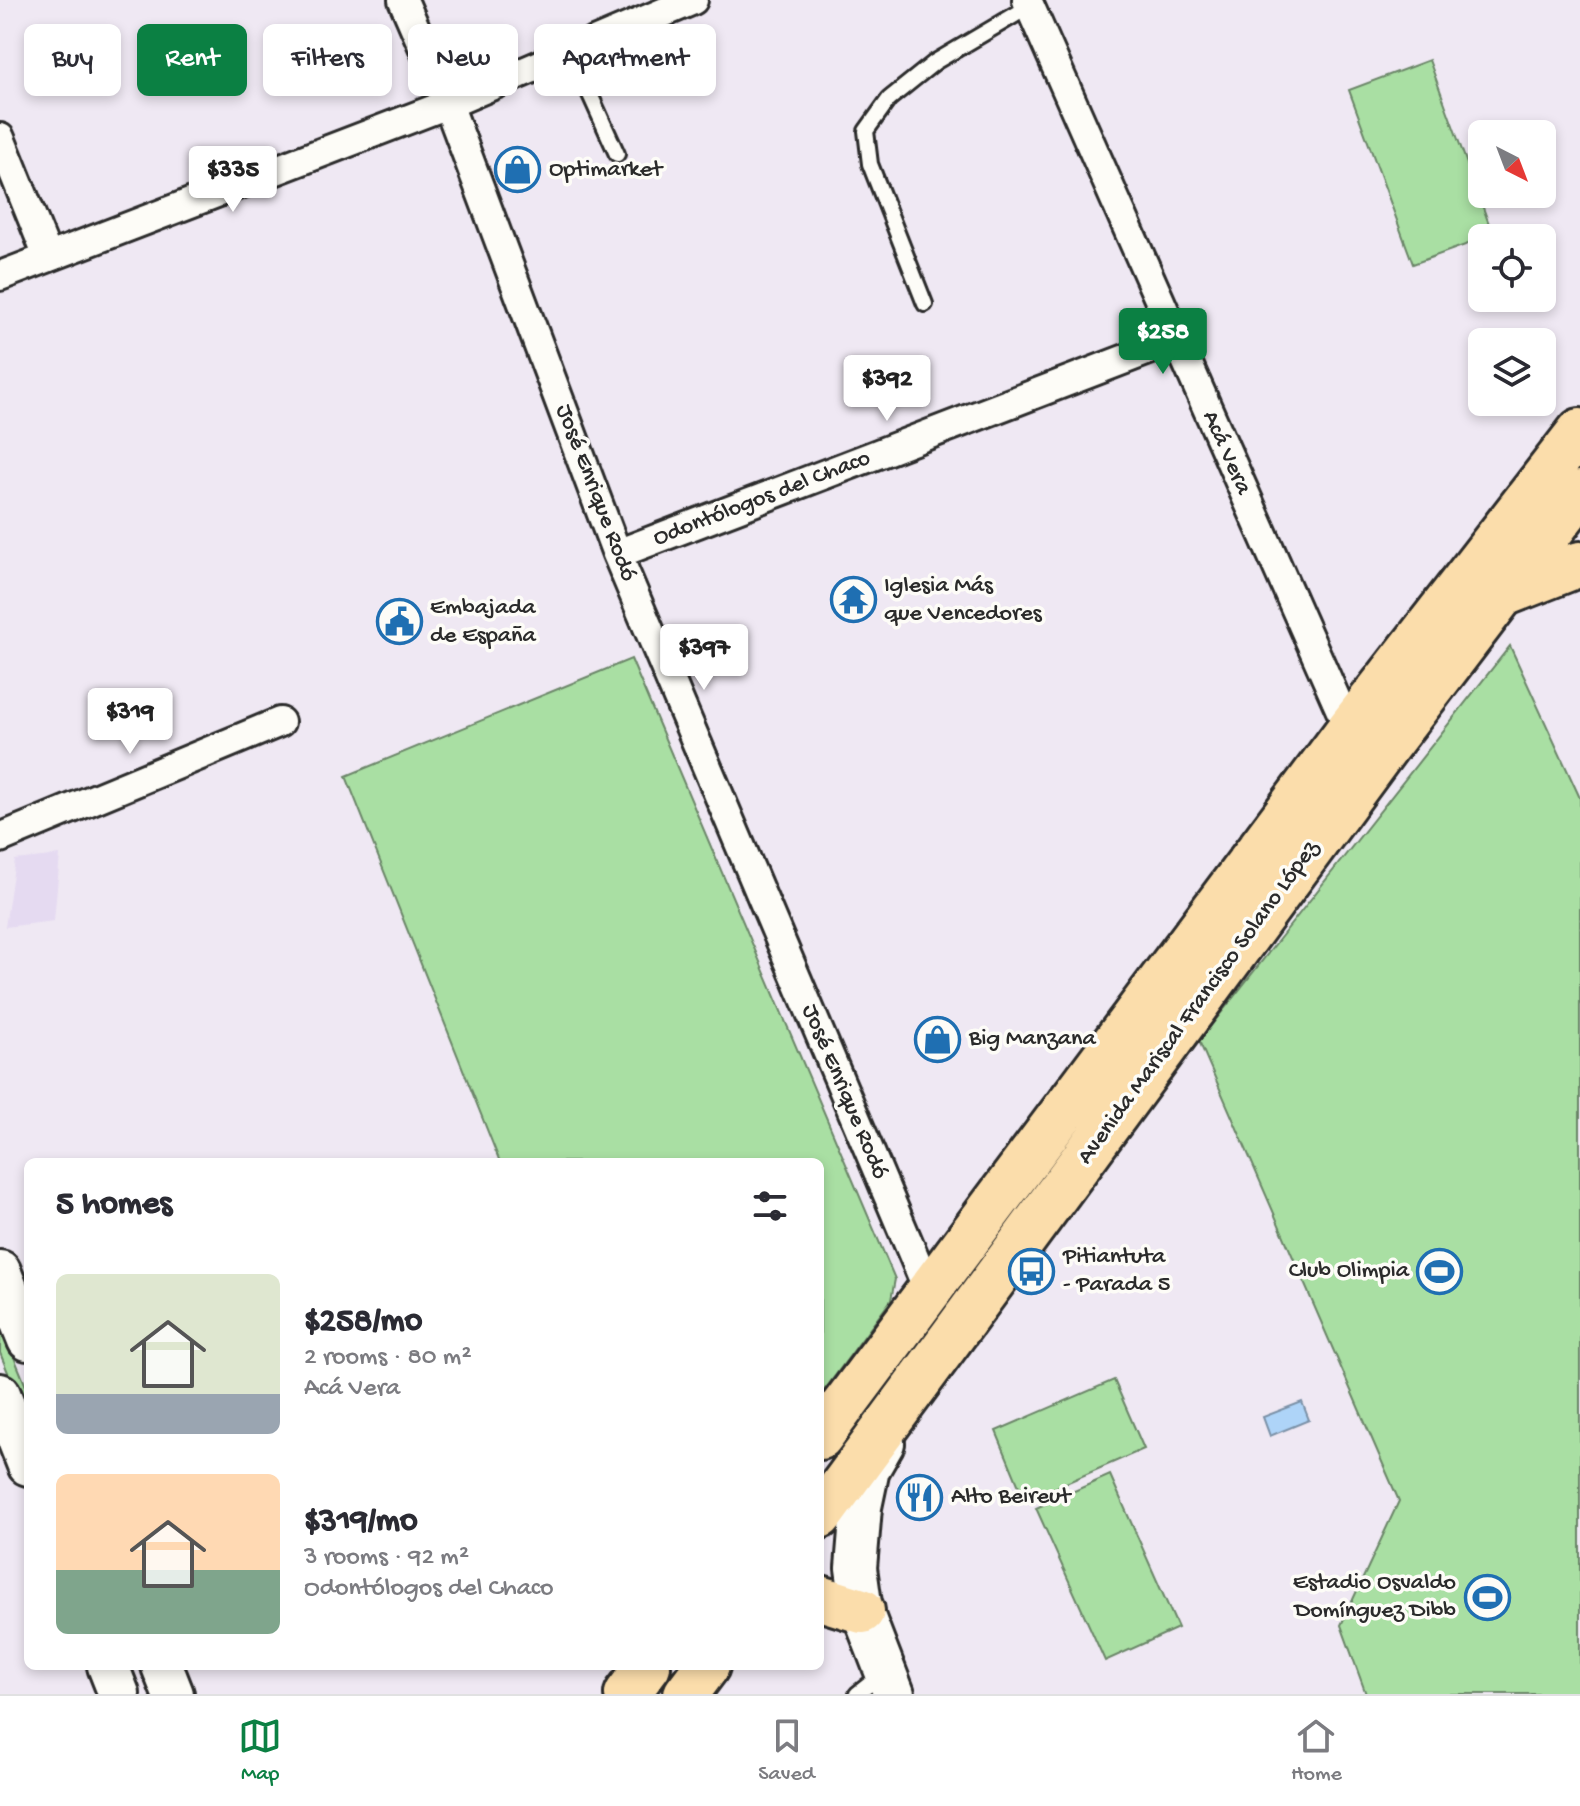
<!DOCTYPE html>
<html lang="en">
<head>
<meta charset="utf-8">
<style>
  body { margin:0; font-family:"Gochi Hand",sans-serif; background:#f2f2f3; color:#2b2b33; height:100vh; display:flex; flex-direction:column; font-size:30px; white-space:nowrap }
  * { box-sizing:border-box; margin:0 }
  p { font-size:26px; color:#7c7c81 }
  .icon { flex:none; width:44px; height:44px; fill:none; stroke:currentColor; stroke-width:2; stroke-linecap:round; stroke-linejoin:round }
  .map { position:relative; flex:1; overflow:hidden }
  .sheet { position:absolute; left:24px; top:1158px; width:800px; height:512px; display:flex; flex-direction:column; background:#fff; border-radius:12px; box-shadow:0 4px 12px #0003 }
  .sheet>* { flex:none }
  .banner { position:absolute; left:24px; top:24px; width:800px; height:72px; display:flex; gap:16px }
  .needle { width:52px; rotate:138deg }
  .controls { position:absolute; left:1468px; top:120px; display:grid; gap:16px }
  .controls a { display:grid; place-items:center; width:88px; height:88px; border-radius:12px; background:#fff; box-shadow:0 4px 12px #0003; font-size:40px }
  .price { position:absolute; translate:-50% -68px; padding:0 18px; border-radius:8px; background:#fff; color:#222; font-size:26px; line-height:52px; filter:drop-shadow(0 2px 4px #0008) }
  .price::after { content:''; position:absolute; left:50%; top:48px; width:24px; height:18px; margin-left:-12px; background:inherit; clip-path:polygon(0 0,100% 0,50% 100%) }
  .price.selected { background:#0b8043; color:#fff }
  ul { padding:0; list-style:none }
  li { display:flex; align-items:center; gap:24px; height:200px; padding:0 32px }
  li span { display:grid; place-items:center; flex:none; width:224px; height:160px; border-radius:12px; color:#555 }
  li>.icon { margin-inline-start:auto }
  span .icon { width:96px; height:96px; fill:#fffc; stroke-width:1 }
  li b { font-size:34px }
  h2 { display:flex; justify-content:space-between; align-items:center; height:96px; padding:0 32px; font-size:34px }
  .pill { padding:0 28px; border-radius:12px; background:#fff; box-shadow:0 4px 12px #0003; font-size:28px; line-height:72px }
  .pill.selected { background:#0b8043; color:#fff }
  .menu { display:flex; justify-content:space-around; align-items:center; height:112px; border-top:2px solid #e1e1e2; background:#fff; font-size:22px; color:#7c7c81 }
  .menu a { display:grid; justify-items:center; gap:4px }
  .menu .selected { color:#0b8043 }
  .map>svg:first-child { display:block }
  .built { fill:#e5daf1 }
  .green { fill:#a9dfa3; stroke:#6a8567; stroke-width:2 }
  .water { fill:#aed4f8; stroke:#7a90a6; stroke-width:2 }
  .lines { fill:none; stroke-linecap:round; stroke-linejoin:round }
  .lane-casing { stroke:#2b2b2b; stroke-width:20 }
  .street-casing { stroke:#2b2b2b; stroke-width:34 }
  .secondary-casing { stroke:#2b2b2b; stroke-width:46 }
  .primary-casing { stroke:#2b2b2b; stroke-width:50 }
  .highway-casing { stroke:#2b2b2b; stroke-width:50 }
  .lane { stroke:#fdfcf7; stroke-width:14 }
  .street { stroke:#fdfcf7; stroke-width:28 }
  .secondary { stroke:#fdfcf7; stroke-width:40 }
  .primary { stroke:#fbddab; stroke-width:44 }
  .highway { stroke:#fbddab; stroke-width:44 }
  .labels { text-anchor:middle; dominant-baseline:central; stroke-width:7; stroke-linejoin:round; paint-order:stroke }
  .poi-label { font-size:24px; fill:#2b2b2b; stroke:#fdfcf7; text-anchor:start }
  .street-label { font-size:24px; fill:#2b2b2b; stroke:#fdfcf7 }
</style>
</head>
<body>
<div class="map">
<svg width="1580" height="1694" viewBox="0 0 1580 1694">
  <rect width="100%" height="100%" fill="#efe8f3"/>
  <filter id="ink" filterUnits="userSpaceOnUse"><feTurbulence type="fractalNoise" baseFrequency=".0125" numOctaves="2"/><feDisplacementMap in="SourceGraphic" scale="16" xChannelSelector="R" yChannelSelector="G"/><feConvolveMatrix kernelMatrix="1 2 1 2 8 2 1 2 1" color-interpolation-filters="sRGB"/></filter>
  <g filter="url(#ink)">
    <path class="built" d="M 60,855 L 54,921 L 5,927 L 15,860 Z"/>
    <path class="green" d="M 1429,60 L 1493,235 L 1413,264 L 1349,90 Z
      M 1510,646 L 1580,798 L 1580,1694 L 1366,1694 L 1341,1625 L 1399,1501 L 1199,1041 Z
      M 631,659 L 895,1279 L 891,1300 L 820,1396 L 820,1162 L 500,1162 L 346,776 Z
      M 0,1323 L 28,1391 L 28,1421 L 0,1353 Z
      M 1114,1380 L 1144,1449 L 1025,1501 L 996,1431 Z
      M 1110,1475 L 1178,1628 L 1105,1661 L 1036,1508 Z"/>
    <path class="water" d="M 1302,1402 L 1309,1420 L 1270,1436 L 1263,1417 Z"/>
    <g class="lines">
      <defs>
        <path id="lane" d="M 575,50 L 588,90 L 617,154
          M 925,304 L 870,164 L 866,131 L 889,99 L 935,62 L 1030,6
          M 857,1694 L 881,1675"/>
        <path id="street" d="M 403,0 L 448,104 L 617,554 L 929,1292
          M 1027,0 L 1349,729
          M 0,138 L 48,257
          M 0,276 L 448,104 L 693,0
          M 617,554 L 1175,340
          M 0,838 L 280,722"/>
        <path id="secondary" d="M 0,1271 L 28,1340
          M 0,1394 L 28,1465
          M 884,1443 L 869,1469 L 861,1507 L 856,1568 L 862,1611 L 894,1694
          M 108,1666 L 119,1694
          M 162,1666 L 173,1694"/>
        <path id="primary" d="M 1501,595 L 1580,564"/>
        <path id="highway" d="M 820,1437 L 1349,729 L 1580,431
          M 820,1516 L 1387,746 L 1580,493
          M 820,1598 L 862,1611
          M 627,1694 L 648,1666
          M 686,1694 L 707,1666"/>
      </defs>
      <use href="#lane" class="lane-casing"/>
      <use href="#street" class="street-casing"/>
      <use href="#secondary" class="secondary-casing"/>
      <use href="#primary" class="primary-casing"/>
      <use href="#highway" class="highway-casing"/>
      <use href="#lane" class="lane"/>
      <use href="#street" class="street"/>
      <use href="#secondary" class="secondary"/>
      <use href="#primary" class="primary"/>
      <use href="#highway" class="highway"/>
    </g>
  </g>
  <defs>
    <symbol id="shop-ring" viewBox="-11 -11 22 22"><circle r="9.5" fill="#fdfcf7" stroke="#1f6fb2" stroke-width="1.5"/><path d="M-5-2.5h2.3a2.7 3.5 0 0 1 5.4 0H5L5.5 6h-11ZM-1.5-2.5h3a1.5 2.3 0 0 0-3 0Z" fill="#1f6fb2"/></symbol>
    <symbol id="temple-ring" viewBox="-11 -11 22 22"><circle r="9.5" fill="#fdfcf7" stroke="#1f6fb2" stroke-width="1.5"/><path d="M0-6L5-2H3V0L6.5 2.5H4V6H1.5V3h-3V6H-4V2.5H-6.5L-3 0V-2H-5Z" fill="#1f6fb2"/></symbol>
    <symbol id="civic-ring" viewBox="-11 -11 22 22"><circle r="9.5" fill="#fdfcf7" stroke="#1f6fb2" stroke-width="1.5"/><path d="M-.6-6.5H3V-4.5H.6V-3L4-1V1h2V6H-6V1h2V-1L-.6-3ZM-1.2 2.5V6h2.4V2.5Z" fill="#1f6fb2"/></symbol>
    <symbol id="bus-ring" viewBox="-11 -11 22 22"><circle r="9.5" fill="#fdfcf7" stroke="#1f6fb2" stroke-width="1.5"/><path d="M-5-6H5V4H4V6H2V4H-2V6H-4V4H-5ZM-3.5-4V0h7V-4ZM-3.5 1.2v1.5H-2V1.2ZM2 1.2v1.5H3.5V1.2Z" fill="#1f6fb2"/></symbol>
    <symbol id="stadium-ring" viewBox="-11 -11 22 22"><circle r="9.5" fill="#fdfcf7" stroke="#1f6fb2" stroke-width="1.5"/><path d="M0-5a6.5 5 0 1 0 0 10a6.5 5 0 1 0 0-10ZM-3.5-1.8h7v3.6h-7Z" fill="#1f6fb2"/></symbol>
    <symbol id="restaurant-ring" viewBox="-11 -11 22 22"><circle r="9.5" fill="#fdfcf7" stroke="#1f6fb2" stroke-width="1.5"/><path d="M-5-6h1v4h1v-4h1v4h1v-4h1v5L-1.5 .5V6h-2V.5L-5-1ZM5-6V6H3V1.5H1.5Q1.5-4 5-6Z" fill="#1f6fb2"/></symbol>
  </defs>
  <g fill-rule="evenodd">
    <use href="#shop-ring" x="492" y="144" width="51" height="51"/>
    <use href="#temple-ring" x="828" y="574" width="51" height="51"/>
    <use href="#civic-ring" x="374" y="596" width="51" height="51"/>
    <use href="#shop-ring" x="912" y="1014" width="51" height="51"/>
    <use href="#bus-ring" x="1006" y="1246" width="51" height="51"/>
    <use href="#stadium-ring" x="1414" y="1246" width="51" height="51"/>
    <use href="#restaurant-ring" x="894" y="1472" width="51" height="51"/>
    <use href="#stadium-ring" x="1462" y="1572" width="51" height="51"/>
  </g>
  <g class="labels">
    <g class="poi-label">
      <text x="549" y="170">Optimarket</text>
      <text x="884" y="586">Iglesia Más<tspan x="884" dy="28">que Vencedores</tspan></text>
      <text x="430" y="608">Embajada<tspan x="430" dy="28">de España</tspan></text>
      <text x="969" y="1039">Big Manzana</text>
      <text x="1063" y="1257">Pitiantuta<tspan x="1063" dy="28">- Parada 5</tspan></text>
      <text x="1409" y="1271" text-anchor="end">Club Olimpia</text>
      <text x="951" y="1497">Alto Beireut</text>
      <text x="1456" y="1583" text-anchor="end">Estadio Osvaldo<tspan x="1456" dy="28">Domínguez Dibb</tspan></text>
    </g>
    <g class="street-label">
      <text transform="translate(1226 453) rotate(66)">Acá Vera</text>
      <text transform="translate(595 493) rotate(69)">José Enrique Rodó</text>
      <text transform="translate(762 499) rotate(-21)">Odontólogos del Chaco</text>
      <text transform="translate(1199 1003) rotate(-54)">Avenida Mariscal Francisco Solano López</text>
      <text transform="translate(844 1092) rotate(67)">José Enrique Rodó</text>
    </g>
  </g>
</svg>
<div class="controls">
<a><svg class="needle" viewBox="-14 -14 28 28"><path d="M0-13l5 13h-10z" fill="#e53935"/><path d="M0 13l5-13h-10z" fill="#7c7c81"/></svg></a>
<a><svg class="icon" aria-label="locate" viewBox="0 0 24 24"><circle cx="12" cy="12" r="6"/><path d="M12 2v4M12 18v4M2 12h4M18 12h4"/></svg></a>
<a><svg class="icon" aria-label="layers" viewBox="0 0 24 24"><path d="M12 4l9 5-9 5-9-5zM3 14l9 5 9-5"/></svg></a>
</div>
<b class="price" style="left:233px;top:214px">$335</b>
<b class="price selected" style="left:1163px;top:376px">$258</b>
<b class="price" style="left:887px;top:423px">$392</b>
<b class="price" style="left:704px;top:692px">$397</b>
<b class="price" style="left:130px;top:756px">$319</b>
<div class="banner">
<a class="pill">Buy</a>
<a class="pill selected">Rent</a>
<a class="pill">Filters</a>
<a class="pill">New</a>
<a class="pill">Apartment</a>
</div>
<section class="sheet">
<h2>5 homes<svg class="icon" aria-label="filters" viewBox="0 0 24 24"><path d="M4 7h16M4 17h16"/><circle cx="9" cy="7" r="2"/><circle cx="15" cy="17" r="2"/></svg></h2>
<ul>
<li><span style="background:linear-gradient(#dfe7d0 75%,#9aa5b1 0)"><svg class="icon" aria-label="home" viewBox="0 0 24 24"><path d="M3 11l9-7 9 7M6 9v11h12V9"/></svg></span><div><b>$258/mo</b><p>2 rooms · 80 m²</p><p>Acá Vera</p></div></li>
<li><span style="background:linear-gradient(#ffd9b3 60%,#7fa58c 0)"><svg class="icon" aria-label="home" viewBox="0 0 24 24"><path d="M3 11l9-7 9 7M6 9v11h12V9"/></svg></span><div><b>$319/mo</b><p>3 rooms · 92 m²</p><p>Odontólogos del Chaco</p></div></li>
</ul>
</section>
</div>
<nav class="menu">
<a class="selected"><svg class="icon" aria-label="map" viewBox="0 0 24 24"><path d="M3 6l6-2 6 2 6-2v14l-6 2-6-2-6 2zM9 4v14M15 6v14"/></svg>Map</a>
<a><svg class="icon" aria-label="saved" viewBox="0 0 24 24"><path d="M7 4h10v16l-5-4-5 4z"/></svg>Saved</a>
<a><svg class="icon" aria-label="home" viewBox="0 0 24 24"><path d="M3 11l9-7 9 7M6 9v11h12V9"/></svg>Home</a>
</nav>
</body>
</html>
